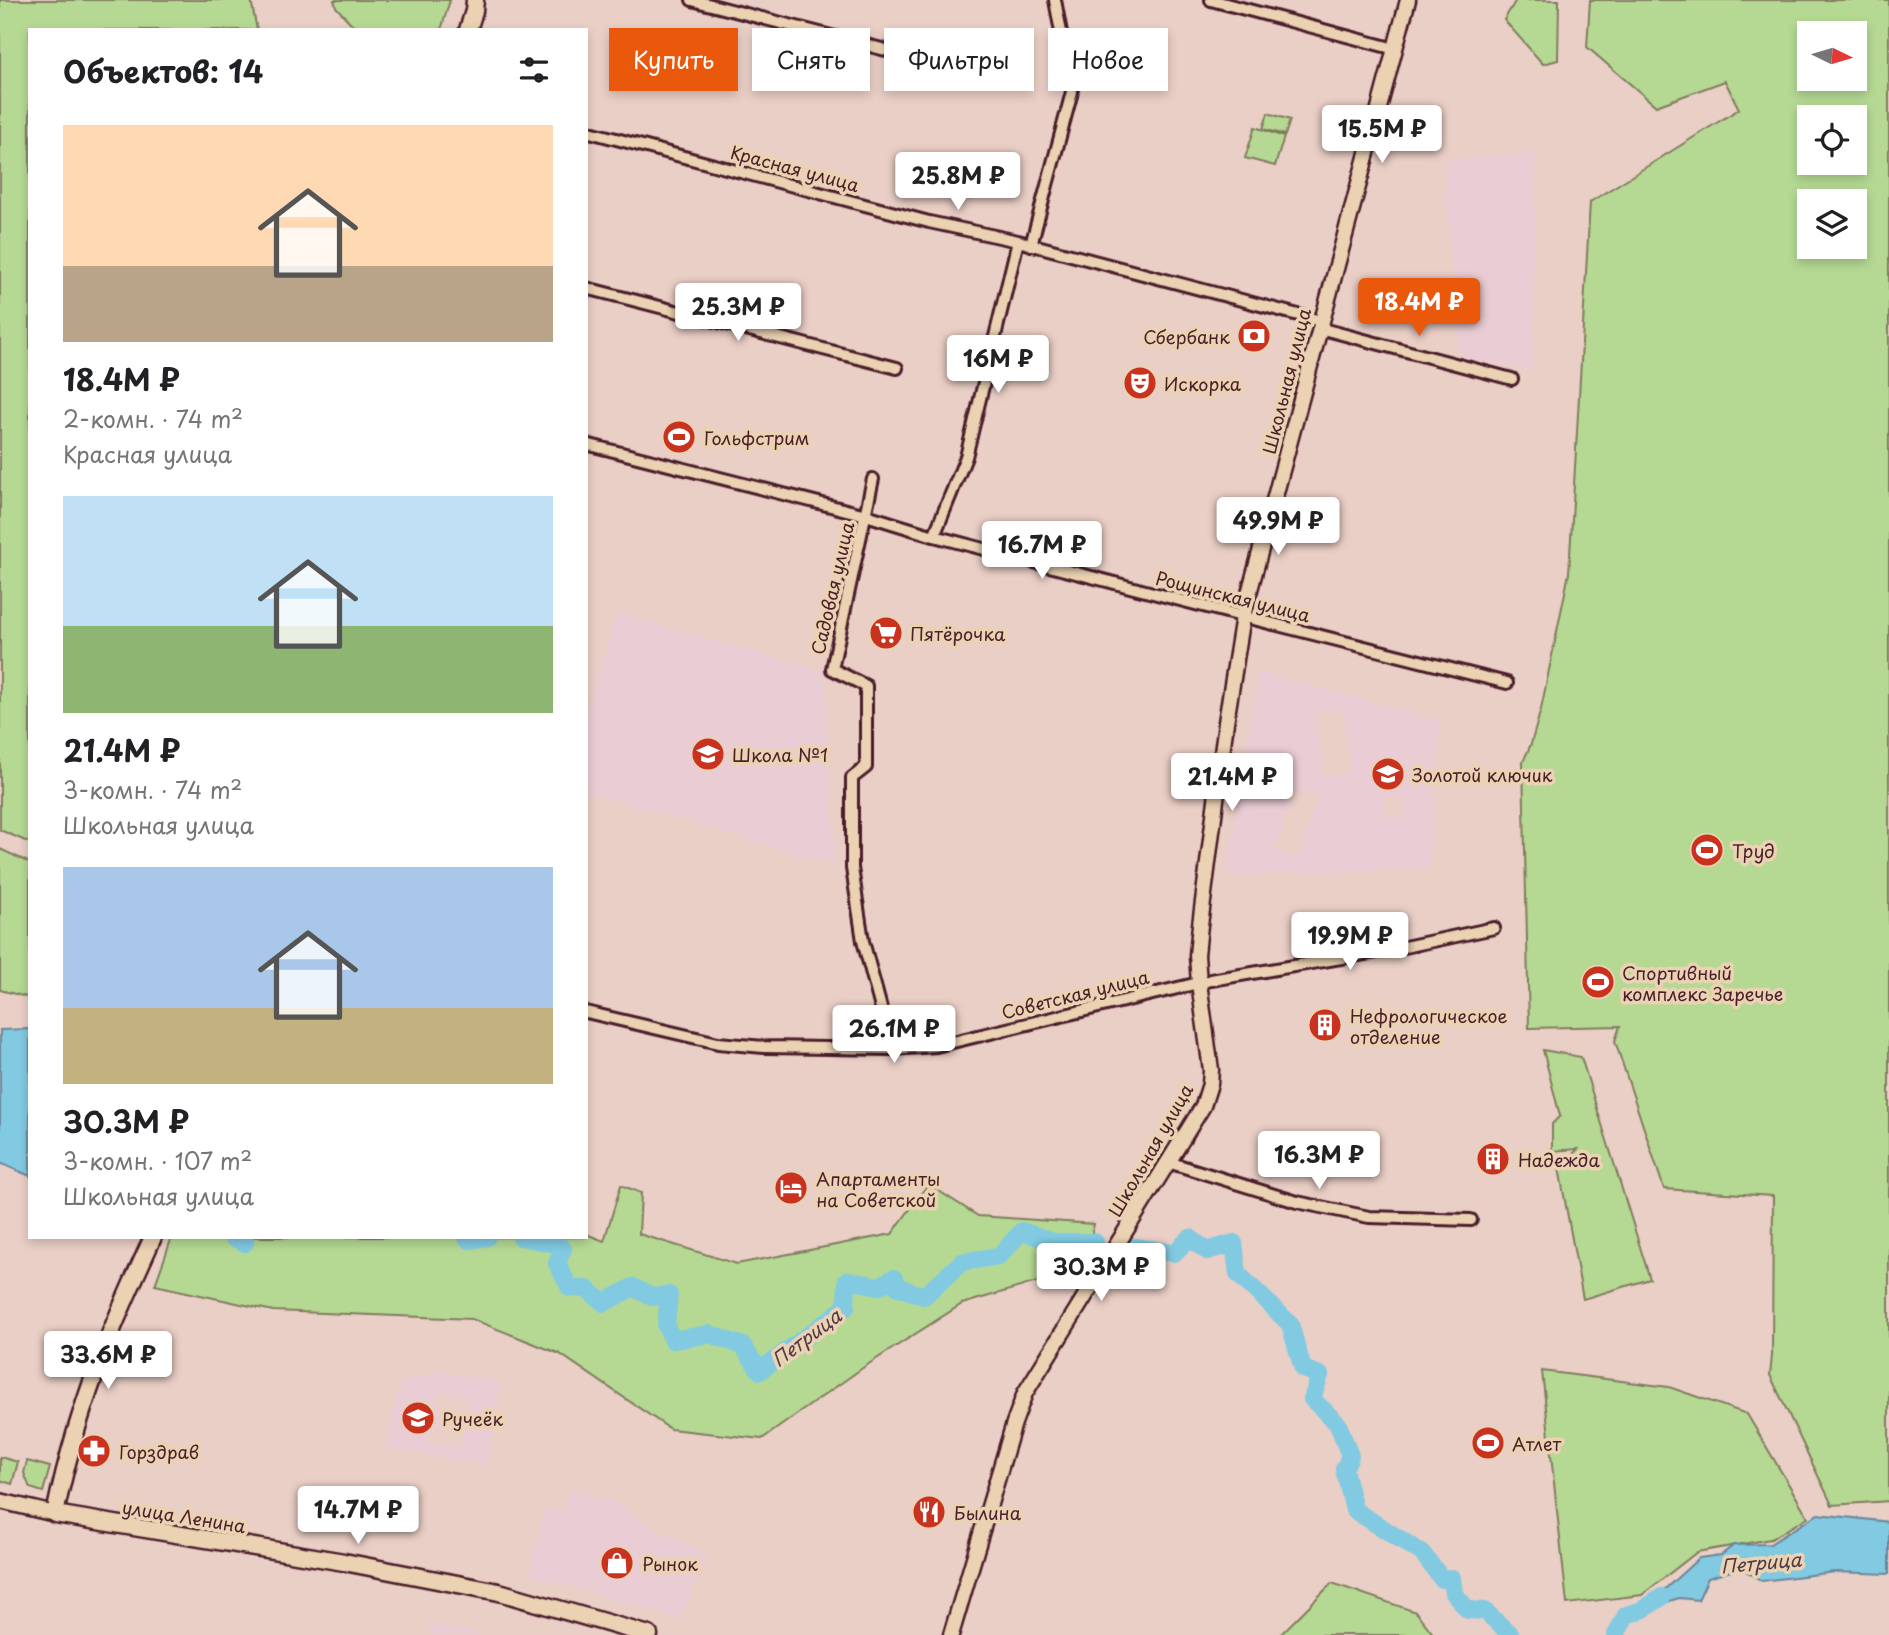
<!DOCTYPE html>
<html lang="ru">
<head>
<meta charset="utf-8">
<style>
  body { margin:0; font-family:"Playpen Sans",sans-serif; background:#f6f6f6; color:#202124; height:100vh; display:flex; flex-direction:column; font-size:26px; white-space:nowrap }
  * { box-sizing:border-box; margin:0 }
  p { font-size:23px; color:#757577 }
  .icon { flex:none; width:38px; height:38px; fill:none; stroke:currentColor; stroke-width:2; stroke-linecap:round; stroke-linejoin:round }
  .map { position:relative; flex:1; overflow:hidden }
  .panel { position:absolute; left:28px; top:28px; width:560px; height:1211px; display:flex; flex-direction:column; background:#fff; border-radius:0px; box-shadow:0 4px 10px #0003 }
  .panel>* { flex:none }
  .hud { position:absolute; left:609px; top:28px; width:665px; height:63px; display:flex; gap:14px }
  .needle { width:46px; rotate:95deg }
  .controls { position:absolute; left:1797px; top:21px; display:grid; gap:14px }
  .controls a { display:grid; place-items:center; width:70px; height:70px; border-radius:0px; background:#fff; box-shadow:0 4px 10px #0003; font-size:35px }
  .price { position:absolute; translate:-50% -60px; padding:0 16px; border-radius:7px; background:#fff; color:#222; font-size:23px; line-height:46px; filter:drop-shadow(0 2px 4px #0008) }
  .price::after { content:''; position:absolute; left:50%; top:42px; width:21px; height:16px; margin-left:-10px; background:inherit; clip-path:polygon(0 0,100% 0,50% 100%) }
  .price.active { background:#ea580c; color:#fff }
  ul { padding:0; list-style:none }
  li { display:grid; align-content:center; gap:14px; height:371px; padding:0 35px }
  li span { display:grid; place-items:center; height:217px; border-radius:0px; color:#555 }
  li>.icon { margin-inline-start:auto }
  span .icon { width:126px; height:126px; fill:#fffc; stroke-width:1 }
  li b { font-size:30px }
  h2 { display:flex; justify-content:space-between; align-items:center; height:84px; padding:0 35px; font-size:30px }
  .tag { padding:0 24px; border-radius:0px; background:#fff; box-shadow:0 4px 10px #0003; font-size:24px; line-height:63px }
  .tag.active { background:#ea580c; color:#fff }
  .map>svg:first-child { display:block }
  .built { fill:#eacdd4; fill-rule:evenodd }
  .green { fill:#b5d993; stroke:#807c5f; stroke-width:2; fill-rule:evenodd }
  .water { fill:#81cae2; stroke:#6b8699; stroke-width:2 }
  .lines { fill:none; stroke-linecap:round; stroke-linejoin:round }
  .river { stroke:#81cae2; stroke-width:18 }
  .minor-casing { stroke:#4a1f2b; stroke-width:16 }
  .tertiary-casing { stroke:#4a1f2b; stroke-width:19 }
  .secondary-casing { stroke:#4a1f2b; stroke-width:21 }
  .minor { stroke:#ead2b2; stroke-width:10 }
  .tertiary { stroke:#ead2b2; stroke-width:14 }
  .secondary { stroke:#ead2b2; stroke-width:16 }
  .labels { text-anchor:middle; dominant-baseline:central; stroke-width:7; stroke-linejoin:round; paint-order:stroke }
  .street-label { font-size:18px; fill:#4a1f2b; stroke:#ead2b2 }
  .poi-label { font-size:18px; fill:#4a1f2b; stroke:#ead2b2; text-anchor:start }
  .water-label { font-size:19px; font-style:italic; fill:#523946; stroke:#ead2b2 }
</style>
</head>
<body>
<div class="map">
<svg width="1889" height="1635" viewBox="0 0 1889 1635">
  <rect width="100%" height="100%" fill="#eacfc6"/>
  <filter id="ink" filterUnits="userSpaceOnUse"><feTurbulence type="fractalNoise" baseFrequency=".0143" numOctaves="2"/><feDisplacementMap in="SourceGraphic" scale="14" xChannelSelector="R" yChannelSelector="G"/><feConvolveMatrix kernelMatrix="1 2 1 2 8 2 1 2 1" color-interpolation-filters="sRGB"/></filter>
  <g filter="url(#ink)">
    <path class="built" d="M 1536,152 L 1533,371 L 1463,358 L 1459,349 L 1443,160 Z
      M 616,612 L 824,672 L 836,866 L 586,792 L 586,716 Z
      M 1258,671 L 1441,721 L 1429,868 L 1226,876 ZM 1341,709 L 1351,771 L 1325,776 L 1315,713 ZM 1294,790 L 1317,798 L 1298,857 L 1276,850 ZM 1385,796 L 1406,800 L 1402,819 L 1382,815 Z
      M 439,1371 L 501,1382 L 486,1466 L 386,1448 L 400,1382 ZM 437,1392 L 469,1398 L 459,1448 L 429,1442 L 432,1427 L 443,1429 L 447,1409 L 435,1407 Z
      M 570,1489 L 617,1502 L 651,1528 L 707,1553 L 681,1620 L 529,1574 L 544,1510 L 565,1509 Z
      M 430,1624 L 486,1635 L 428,1635 Z"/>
    <path class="green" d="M 0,0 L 251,0 L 257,30 L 30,30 L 30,843 L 0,830 Z
      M 334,0 L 450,0 L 441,30 L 357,30 L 336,7 Z
      M 1516,0 L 1559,0 L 1558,60 L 1543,64 L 1504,20 Z
      M 1590,0 L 1889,0 L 1889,1501 L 1832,1505 L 1770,1375 L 1772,1356 L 1773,1196 L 1664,1189 L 1615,1041 L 1620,1026 L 1529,1028 L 1523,762 L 1531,744 L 1541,709 L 1569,573 L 1590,202 L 1739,109 L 1725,81 L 1656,106 L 1587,47 ZM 1810,33 L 1855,33 L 1855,79 L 1810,79 ZM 1810,117 L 1855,117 L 1855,163 L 1810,163 ZM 1810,201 L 1855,201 L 1855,247 L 1810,247 Z
      M 1268,113 L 1290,120 L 1285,135 L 1263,129 Z
      M 1255,127 L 1284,137 L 1275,166 L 1245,158 Z
      M 0,849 L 30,863 L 30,998 L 0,990 Z
      M 1543,1050 L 1581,1057 L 1650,1279 L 1583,1299 L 1559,1168 L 1578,1149 L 1552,1151 L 1552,1124 L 1560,1116 Z
      M 928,1184 L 978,1216 L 1094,1224 L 1085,1268 L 962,1304 L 864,1367 L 762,1439 L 670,1429 L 560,1354 L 472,1319 L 273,1311 L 155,1285 L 172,1237 L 586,1237 L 586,1234 L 604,1241 L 621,1185 L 641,1193 L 639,1234 L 737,1264 L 892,1234 Z
      M 1542,1371 L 1669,1387 L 1747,1414 L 1808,1517 L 1771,1539 L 1697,1552 L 1642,1595 L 1567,1604 Z
      M 0,1457 L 18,1462 L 12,1484 L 0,1480 Z
      M 27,1461 L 50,1467 L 43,1492 L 30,1488 L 24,1473 Z
      M 1332,1583 L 1416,1612 L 1434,1635 L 1280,1635 Z"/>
    <path class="water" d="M 30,1029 L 30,1176 L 0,1163 L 0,1030 Z
      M 1818,1514 L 1889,1522 L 1889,1574 L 1835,1572 L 1762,1581 L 1741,1568 L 1708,1578 L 1698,1600 L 1679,1598 L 1642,1610 L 1699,1558 L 1721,1555 L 1734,1545 L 1770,1544 Z"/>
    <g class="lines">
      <path class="river" d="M 232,1237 L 245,1243 L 245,1237
        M 466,1237 L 469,1240 L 487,1237
        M 521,1237 L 559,1245 L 563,1249 L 557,1263 L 570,1288 L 587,1289 L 604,1303 L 633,1287 L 652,1297 L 669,1295 L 666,1326 L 673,1340 L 710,1334 L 743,1346 L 760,1371 L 846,1307 L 847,1280 L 879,1286 L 894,1278 L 898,1287 L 924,1296 L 962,1262 L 999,1256 L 1022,1231 L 1053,1242 L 1095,1242
        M 1136,1247 L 1174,1253 L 1190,1238 L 1207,1251 L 1234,1243 L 1238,1274 L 1290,1324 L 1303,1369 L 1320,1375 L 1312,1399 L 1338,1424 L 1350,1456 L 1344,1469 L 1354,1510 L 1422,1553 L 1442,1579 L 1452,1578 L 1454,1593 L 1468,1610 L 1485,1611 L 1511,1635
        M 1616,1635 L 1626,1615 L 1642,1610 L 1662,1597"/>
      <defs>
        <path id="minor" d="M 692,0 L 967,71
          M 1211,0 L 1395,49
          M 586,131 L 929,222 L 1018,241 L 1321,321
          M 1031,245 L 1072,92 L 1055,0
          M 586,288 L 897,368
          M 1319,328 L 1512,379
          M 586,444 L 866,515 L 934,536 L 1230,613 L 1507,683
          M 873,479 L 832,669 L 866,686 L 866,767 L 852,778 L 852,868 L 863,941 L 892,1049
          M 934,536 L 966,457 L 1018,241
          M 586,1012 L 718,1043 L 764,1047 L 892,1049 L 936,1046 L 1211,980 L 1400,948 L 1494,928
          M 1168,1162 L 1297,1202 L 1369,1217 L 1471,1220"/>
        <path id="tertiary" d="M 0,1501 L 55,1514
          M 951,1635 L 1014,1423 L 1025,1393 L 1203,1106 L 1210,1084 L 1211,1070 L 1199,983 L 1197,955 L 1200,925 L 1226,722 L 1243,616 L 1408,0"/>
        <path id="secondary" d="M 468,30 L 474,11 L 475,0
          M 153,1237 C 137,1273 120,1308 106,1345 C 84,1400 67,1456 55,1514 L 344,1562 L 499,1592 L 649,1635"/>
      </defs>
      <use href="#minor" class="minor-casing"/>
      <use href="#tertiary" class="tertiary-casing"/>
      <use href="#secondary" class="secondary-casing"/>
      <use href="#minor" class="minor"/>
      <use href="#tertiary" class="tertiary"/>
      <use href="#secondary" class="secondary"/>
    </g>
  </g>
  <defs>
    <symbol id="bank-disc" viewBox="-11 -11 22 22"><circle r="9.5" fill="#c8321e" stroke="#ead2b2"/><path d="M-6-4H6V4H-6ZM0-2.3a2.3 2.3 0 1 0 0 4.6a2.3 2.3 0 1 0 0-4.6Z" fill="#fff"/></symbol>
    <symbol id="theatre-disc" viewBox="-11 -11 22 22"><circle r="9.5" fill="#c8321e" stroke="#ead2b2"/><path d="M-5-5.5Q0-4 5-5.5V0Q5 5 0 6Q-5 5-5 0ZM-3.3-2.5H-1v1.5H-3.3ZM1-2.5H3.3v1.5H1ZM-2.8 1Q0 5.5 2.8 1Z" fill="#fff"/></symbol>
    <symbol id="stadium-disc" viewBox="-11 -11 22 22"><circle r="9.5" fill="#c8321e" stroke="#ead2b2"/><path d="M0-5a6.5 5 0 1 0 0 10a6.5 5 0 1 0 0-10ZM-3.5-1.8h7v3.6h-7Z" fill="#fff"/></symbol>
    <symbol id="supermarket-disc" viewBox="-11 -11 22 22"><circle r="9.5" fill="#c8321e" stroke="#ead2b2"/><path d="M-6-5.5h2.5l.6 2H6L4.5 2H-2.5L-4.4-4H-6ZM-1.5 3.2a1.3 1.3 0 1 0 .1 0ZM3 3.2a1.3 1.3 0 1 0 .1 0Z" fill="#fff"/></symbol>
    <symbol id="school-disc" viewBox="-11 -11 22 22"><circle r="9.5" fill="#c8321e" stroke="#ead2b2"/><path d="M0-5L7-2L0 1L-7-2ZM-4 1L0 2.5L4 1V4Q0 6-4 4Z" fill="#fff"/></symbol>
    <symbol id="building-disc" viewBox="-11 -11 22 22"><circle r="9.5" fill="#c8321e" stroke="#ead2b2"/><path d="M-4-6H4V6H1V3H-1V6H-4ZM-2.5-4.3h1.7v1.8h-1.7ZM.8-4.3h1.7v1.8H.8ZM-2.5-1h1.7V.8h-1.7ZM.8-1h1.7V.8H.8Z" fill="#fff"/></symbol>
    <symbol id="hotel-disc" viewBox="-11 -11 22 22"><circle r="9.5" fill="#c8321e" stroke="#ead2b2"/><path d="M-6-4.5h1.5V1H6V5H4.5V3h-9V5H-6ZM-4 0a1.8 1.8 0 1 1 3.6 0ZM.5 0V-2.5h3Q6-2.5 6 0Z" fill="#fff"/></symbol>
    <symbol id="pharmacy-disc" viewBox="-11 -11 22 22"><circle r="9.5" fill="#c8321e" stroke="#ead2b2"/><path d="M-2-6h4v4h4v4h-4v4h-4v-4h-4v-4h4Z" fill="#fff"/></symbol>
    <symbol id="restaurant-disc" viewBox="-11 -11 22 22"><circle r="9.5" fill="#c8321e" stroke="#ead2b2"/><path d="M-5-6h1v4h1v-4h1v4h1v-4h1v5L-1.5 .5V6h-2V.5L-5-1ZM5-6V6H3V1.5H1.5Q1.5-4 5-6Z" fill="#fff"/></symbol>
    <symbol id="shop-disc" viewBox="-11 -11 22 22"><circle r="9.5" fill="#c8321e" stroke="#ead2b2"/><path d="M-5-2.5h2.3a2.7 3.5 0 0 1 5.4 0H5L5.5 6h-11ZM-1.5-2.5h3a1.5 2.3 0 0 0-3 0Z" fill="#fff"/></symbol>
  </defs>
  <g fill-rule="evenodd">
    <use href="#bank-disc" x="1235" y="317" width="38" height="38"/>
    <use href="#theatre-disc" x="1121" y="364" width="38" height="38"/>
    <use href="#stadium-disc" x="660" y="418" width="38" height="38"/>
    <use href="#supermarket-disc" x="867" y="614" width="38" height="38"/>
    <use href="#school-disc" x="689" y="735" width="38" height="38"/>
    <use href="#school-disc" x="1369" y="755" width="38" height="38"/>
    <use href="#stadium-disc" x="1688" y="831" width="38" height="38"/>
    <use href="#stadium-disc" x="1579" y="963" width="38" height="38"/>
    <use href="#building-disc" x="1306" y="1006" width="38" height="38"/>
    <use href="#building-disc" x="1474" y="1140" width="38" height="38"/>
    <use href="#hotel-disc" x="772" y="1169" width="38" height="38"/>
    <use href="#school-disc" x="399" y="1399" width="38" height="38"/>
    <use href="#stadium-disc" x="1469" y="1424" width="38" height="38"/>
    <use href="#pharmacy-disc" x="75" y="1432" width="38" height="38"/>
    <use href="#restaurant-disc" x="910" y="1493" width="38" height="38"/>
    <use href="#shop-disc" x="598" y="1544" width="38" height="38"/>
  </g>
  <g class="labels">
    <g class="street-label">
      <text transform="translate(795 168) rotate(15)">Красная улица</text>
      <text transform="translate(1286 381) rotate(-76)">Школьная улица</text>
      <text transform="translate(832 588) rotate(-77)">Садовая улица</text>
      <text transform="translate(1233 596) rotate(14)">Рощинская улица</text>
      <text transform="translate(1075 994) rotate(-14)">Советская улица</text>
      <text transform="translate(1150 1150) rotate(-60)">Школьная улица</text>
      <text transform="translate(184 1516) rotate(9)">улица Ленина</text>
    </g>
    <g class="poi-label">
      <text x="1230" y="336" text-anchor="end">Сбербанк</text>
      <text x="1164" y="383">Искорка</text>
      <text x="704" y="437">Гольфстрим</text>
      <text x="910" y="633">Пятёрочка</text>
      <text x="732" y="754">Школа №1</text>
      <text x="1412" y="774">Золотой ключик</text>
      <text x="1732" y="850">Труд</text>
      <text x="1622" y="972">Спортивный<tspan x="1622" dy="21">комплекс Заречье</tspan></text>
      <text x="1350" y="1015">Нефрологическое<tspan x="1350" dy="21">отделение</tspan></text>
      <text x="1518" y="1159">Надежда</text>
      <text x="816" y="1178">Апартаменты<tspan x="816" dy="21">на Советской</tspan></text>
      <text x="442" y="1418">Ручеёк</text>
      <text x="1512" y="1443">Атлет</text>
      <text x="119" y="1451">Горздрав</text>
      <text x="954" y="1512">Былина</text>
      <text x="642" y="1563">Рынок</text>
    </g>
    <g class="water-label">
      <text transform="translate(806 1337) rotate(-37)">Петрица</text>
      <text transform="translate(1761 1562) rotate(-5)">Петрица</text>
    </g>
  </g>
</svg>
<div class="controls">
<a><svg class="needle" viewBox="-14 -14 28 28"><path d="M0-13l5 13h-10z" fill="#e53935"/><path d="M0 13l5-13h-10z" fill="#757577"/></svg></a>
<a><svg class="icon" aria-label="locate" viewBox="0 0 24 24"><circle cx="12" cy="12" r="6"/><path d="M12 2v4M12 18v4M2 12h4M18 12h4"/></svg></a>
<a><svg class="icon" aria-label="layers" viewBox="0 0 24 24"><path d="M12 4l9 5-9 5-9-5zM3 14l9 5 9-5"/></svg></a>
</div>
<b class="price" style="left:1382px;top:165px">15.5M ₽</b>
<b class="price" style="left:958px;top:212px">25.8M ₽</b>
<b class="price active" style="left:1419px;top:338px">18.4M ₽</b>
<b class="price" style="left:738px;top:343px">25.3M ₽</b>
<b class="price" style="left:998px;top:395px">16M ₽</b>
<b class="price" style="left:1278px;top:557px">49.9M ₽</b>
<b class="price" style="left:1042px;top:581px">16.7M ₽</b>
<b class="price" style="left:1232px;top:813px">21.4M ₽</b>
<b class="price" style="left:1350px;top:972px">19.9M ₽</b>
<b class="price" style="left:894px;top:1065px">26.1M ₽</b>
<b class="price" style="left:1319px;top:1191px">16.3M ₽</b>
<b class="price" style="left:1101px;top:1303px">30.3M ₽</b>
<b class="price" style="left:108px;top:1391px">33.6M ₽</b>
<b class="price" style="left:358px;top:1546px">14.7M ₽</b>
<div class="hud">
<a class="tag active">Купить</a>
<a class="tag">Снять</a>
<a class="tag">Фильтры</a>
<a class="tag">Новое</a>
</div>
<section class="panel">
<h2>Объектов: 14<svg class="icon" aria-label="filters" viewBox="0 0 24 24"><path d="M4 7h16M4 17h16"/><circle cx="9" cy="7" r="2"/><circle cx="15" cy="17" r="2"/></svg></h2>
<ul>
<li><span style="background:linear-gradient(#ffd9b3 65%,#b9a48a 0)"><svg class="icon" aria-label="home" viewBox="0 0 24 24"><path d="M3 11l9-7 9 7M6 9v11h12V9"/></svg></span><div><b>18.4M ₽</b><p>2-комн. · 74 m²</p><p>Красная улица</p></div></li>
<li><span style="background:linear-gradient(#bfe0f5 60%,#8fb573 0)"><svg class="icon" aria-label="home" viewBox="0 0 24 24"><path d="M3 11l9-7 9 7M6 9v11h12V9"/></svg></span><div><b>21.4M ₽</b><p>3-комн. · 74 m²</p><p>Школьная улица</p></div></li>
<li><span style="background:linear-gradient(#a9c7e8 65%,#c2b280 0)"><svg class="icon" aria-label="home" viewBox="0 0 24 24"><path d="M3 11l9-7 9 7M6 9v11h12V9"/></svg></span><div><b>30.3M ₽</b><p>3-комн. · 107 m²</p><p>Школьная улица</p></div></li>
</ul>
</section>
</div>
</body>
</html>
